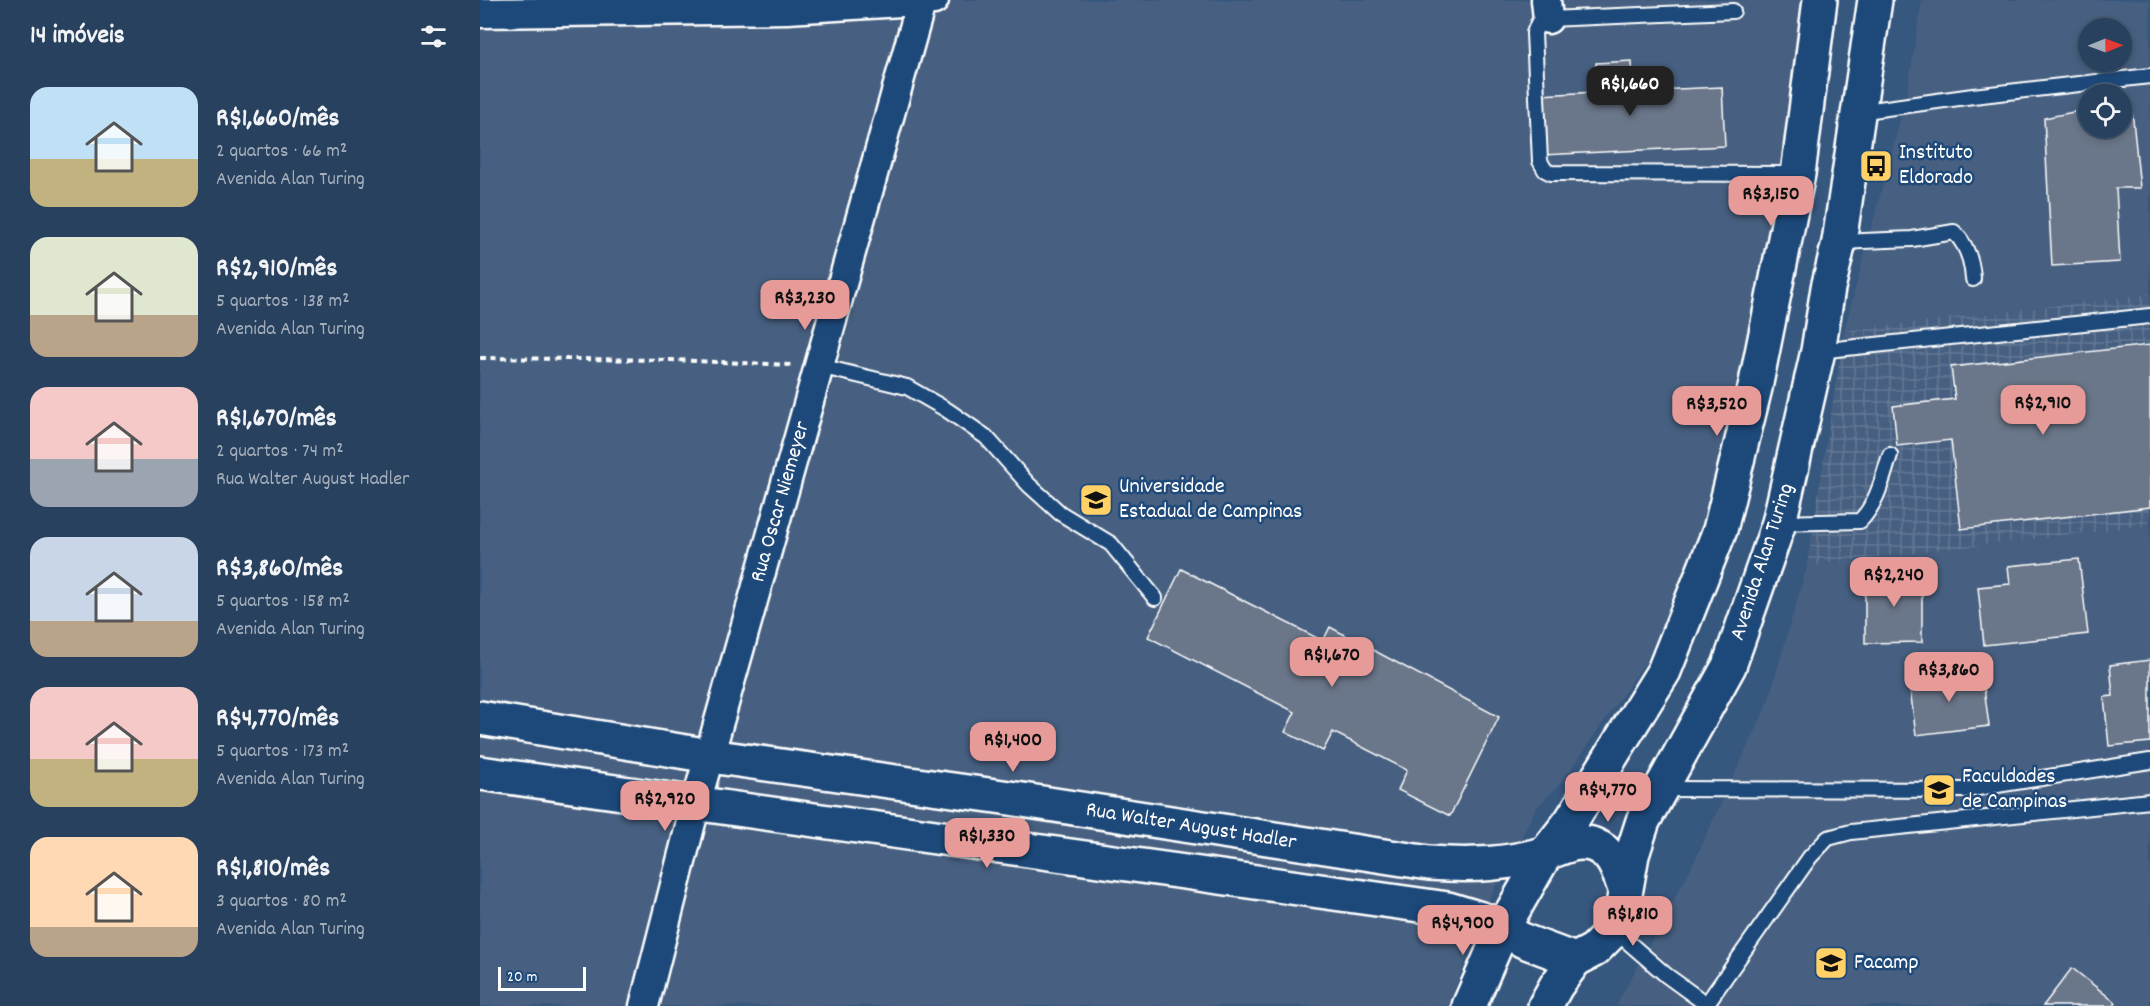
<!DOCTYPE html>
<html lang="pt">
<head>
<meta charset="utf-8">
<style>
  body { margin:0; font-family:Dekko,sans-serif; background:#344c67; color:#f1f3f6; height:100vh; display:flex; flex-direction:column; font-size:22px; white-space:nowrap }
  * { box-sizing:border-box; margin:0 }
  p { font-size:20px; color:#a5afbc }
  .icon { flex:none; width:33px; height:33px; fill:none; stroke:currentColor; stroke-width:2; stroke-linecap:round; stroke-linejoin:round }
  .map { position:relative; flex:1; overflow:hidden }
  .side { display:flex; flex-direction:column; background:#28415e; width:480px }
  .side>* { flex:none }
  .needle { width:39px; rotate:89deg }
  .buttons { position:absolute; left:1598px; top:18px; display:grid; gap:12px }
  .buttons a { display:grid; place-items:center; width:54px; height:54px; border-radius:50%; background:#28415e; box-shadow:0 3px 9px #0003,0 0 0 2px #445a73; font-size:30px }
  .scale { position:absolute; left:18px; bottom:15px; width:88px; box-sizing:border-box; padding-left:6px; border:3px solid #fff; border-top:0; font-size:16px; line-height:21px; white-space:nowrap; color:#fff; -webkit-text-stroke:4px #1f4a7a; paint-order:stroke }
  .price { position:absolute; translate:-50% -51px; padding:0 14px; border-radius:12px; background:#e69b98; color:#111; font-size:20px; line-height:39px; filter:drop-shadow(0 2px 3px #0008) }
  .price::after { content:''; position:absolute; left:50%; top:36px; width:18px; height:14px; margin-left:-9px; background:inherit; clip-path:polygon(0 0,100% 0,50% 100%) }
  .price.on { background:#222; color:#fff }
  ul { padding:0; list-style:none }
  li { display:flex; align-items:center; gap:18px; height:150px; padding:0 30px }
  li span { display:grid; place-items:center; flex:none; width:168px; height:120px; border-radius:18px; color:#555 }
  li>.icon { margin-inline-start:auto }
  span .icon { width:72px; height:72px; fill:#fffc; stroke-width:1 }
  li b { font-size:26px }
  h2 { display:flex; justify-content:space-between; align-items:center; height:72px; padding:0 30px; font-size:26px }
  main { display:flex; flex:1; min-height:0 }
  .map>svg:first-child { display:block }
  .built { fill:#466081; fill-rule:evenodd }
  .industrial { fill:url(#industrial-grid) }
  .building { fill:#6a7689; stroke:#fff; stroke-width:1.5 }
  .lines { fill:none; stroke-linecap:round; stroke-linejoin:round }
  .service-casing { stroke:#fff; stroke-width:18 }
  .minor-casing { stroke:#fff; stroke-width:33 }
  .tertiary-casing { stroke:#fff; stroke-width:38 }
  .path { stroke:#fff; stroke-width:4; stroke-dasharray:6 4.5; stroke-linecap:butt }
  .service { stroke:#1f4a7a; stroke-width:14 }
  .minor { stroke:#1f4a7a; stroke-width:28 }
  .tertiary { stroke:#1f4a7a; stroke-width:33 }
  .labels { text-anchor:middle; dominant-baseline:central; stroke-width:5; stroke-linejoin:round; paint-order:stroke }
  .poi-label { font-size:22px; fill:#fff; stroke:#1f4a7a; text-anchor:start }
  .street-label { font-size:22px; fill:#fff; stroke:#1f4a7a }
</style>
</head>
<body>
<main>
<section class="side">
<h2>14 imóveis<svg class="icon" aria-label="filters" viewBox="0 0 24 24"><path d="M4 7h16M4 17h16"/><circle cx="9" cy="7" r="2"/><circle cx="15" cy="17" r="2"/></svg></h2>
<ul>
<li><span style="background:linear-gradient(#bfe0f5 60%,#c2b280 0)"><svg class="icon" aria-label="home" viewBox="0 0 24 24"><path d="M3 11l9-7 9 7M6 9v11h12V9"/></svg></span><div><b>R$1,660/mês</b><p>2 quartos · 66 m²</p><p>Avenida Alan Turing</p></div></li>
<li><span style="background:linear-gradient(#dfe7d0 65%,#b9a48a 0)"><svg class="icon" aria-label="home" viewBox="0 0 24 24"><path d="M3 11l9-7 9 7M6 9v11h12V9"/></svg></span><div><b>R$2,910/mês</b><p>5 quartos · 138 m²</p><p>Avenida Alan Turing</p></div></li>
<li><span style="background:linear-gradient(#f6c9c9 60%,#9aa5b1 0)"><svg class="icon" aria-label="home" viewBox="0 0 24 24"><path d="M3 11l9-7 9 7M6 9v11h12V9"/></svg></span><div><b>R$1,670/mês</b><p>2 quartos · 74 m²</p><p>Rua Walter August Hadler</p></div></li>
<li><span style="background:linear-gradient(#c9d6e8 70%,#b9a48a 0)"><svg class="icon" aria-label="home" viewBox="0 0 24 24"><path d="M3 11l9-7 9 7M6 9v11h12V9"/></svg></span><div><b>R$3,860/mês</b><p>5 quartos · 158 m²</p><p>Avenida Alan Turing</p></div></li>
<li><span style="background:linear-gradient(#f6c9c9 60%,#c2b280 0)"><svg class="icon" aria-label="home" viewBox="0 0 24 24"><path d="M3 11l9-7 9 7M6 9v11h12V9"/></svg></span><div><b>R$4,770/mês</b><p>5 quartos · 173 m²</p><p>Avenida Alan Turing</p></div></li>
<li><span style="background:linear-gradient(#ffd9b3 75%,#b9a48a 0)"><svg class="icon" aria-label="home" viewBox="0 0 24 24"><path d="M3 11l9-7 9 7M6 9v11h12V9"/></svg></span><div><b>R$1,810/mês</b><p>3 quartos · 80 m²</p><p>Avenida Alan Turing</p></div></li>
</ul>
</section>
<div class="map">
<svg width="1670" height="1006" viewBox="0 0 1670 1006">
  <defs>
    <pattern id="industrial-grid" width="8" height="8" patternUnits="userSpaceOnUse" patternTransform="scale(1.5)"><rect width="8" height="8" fill="#466081"/><path d="M0 4h8M4 0v8" fill="none" stroke="#627894"/></pattern>
  </defs>
  <rect width="100%" height="100%" fill="#36577e"/>
  <filter id="ink" filterUnits="userSpaceOnUse"><feTurbulence type="fractalNoise" baseFrequency=".0167" numOctaves="2"/><feDisplacementMap in="SourceGraphic" scale="12" xChannelSelector="R" yChannelSelector="G"/><feConvolveMatrix kernelMatrix="1 2 1 2 8 2 1 2 1" color-interpolation-filters="sRGB"/></filter>
  <g filter="url(#ink)">
    <path class="built" d="M 0,0 L 1328,0 L 1315,96 L 1294,208 L 1252,420 L 1225,524 L 1166,661 L 1082,782 L 1057,807 L 1008,901 L 968,1006 L 0,1006 Z
      M 1442,0 L 1670,0 L 1670,294 L 1364,331 L 1427,94 ZM 1608,28 L 1641,28 L 1641,62 L 1608,62 ZM 1608,94 L 1641,94 L 1641,128 L 1608,128 Z
      M 1670,525 L 1670,1006 L 1136,1006 L 1208,874 L 1287,705 L 1327,566 Z"/>
    <path class="industrial" d="M 1670,294 L 1670,525 L 1327,566 L 1364,331 Z"/>
    <path class="building" d="M 1152,61 L 1153,91 L 1242,87 L 1245,146 L 1062,155 L 1059,95 L 1117,92 L 1116,63 Z
      M 1651,100 L 1660,188 L 1636,188 L 1640,262 L 1572,266 L 1564,118 L 1608,109 L 1608,128 L 1641,128 L 1641,102 Z
      M 1670,345 L 1670,507 L 1481,529 L 1471,440 L 1417,446 L 1413,406 L 1475,399 L 1471,367 Z
      M 1599,559 L 1608,634 L 1504,645 L 1498,587 L 1530,584 L 1528,566 Z
      M 701,569 L 843,641 L 850,627 L 1019,717 L 970,816 L 918,790 L 927,770 L 853,732 L 843,751 L 805,732 L 815,712 L 668,637 Z
      M 1442,573 L 1442,642 L 1385,643 L 1385,574 Z
      M 1670,660 L 1670,742 L 1629,746 L 1624,697 L 1633,696 L 1630,665 Z
      M 1502,672 L 1509,726 L 1436,735 L 1429,681 Z
      M 1592,968 L 1636,1003 L 1634,1006 L 1563,1006 Z"/>
    <g class="lines">
      <defs>
        <path id="service" d="M 1253,11 L 1068,19 L 1058,23 L 1054,33 L 1060,161 L 1065,170 L 1071,173 L 1318,174
          M 1378,112 L 1493,96 L 1670,76
          M 1359,242 L 1432,239 L 1474,232 C 1487,245 1492,261 1493,279
          M 1338,351 L 1670,316
          M 339,366 L 427,387 L 467,410 L 506,437 L 549,485 L 580,513 L 631,544 L 675,598
          M 1299,523 L 1380,521 C 1397,504 1403,477 1410,455
          M 1181,789 L 1485,790 L 1670,761
          M 1134,930 L 1186,975 L 1226,1004
          M 1225,1006 L 1330,857 L 1348,838 L 1371,832 L 1670,801"/>
        <path id="minor" d="M 1066,0 L 1068,19
          M 0,13 L 307,9 L 454,0
          M 164,1006 L 216,803 L 442,0"/>
        <path id="tertiary" d="M 0,718 L 230,756 L 523,797 L 949,863 C 991,866 1029,865 1069,852 C 1084,847 1099,839 1114,845 C 1134,853 1138,871 1145,889
          M 0,773 L 968,909 L 1024,926 L 1033,935 L 1044,941 L 1095,960
          M 989,1006 L 1024,926 L 1066,853 L 1091,821 L 1184,671 L 1240,530 L 1275,388 L 1318,174 L 1340,0
          M 1065,1006 L 1076,986 L 1095,960 L 1114,950 L 1134,930 L 1142,911 L 1152,855 L 1163,821 L 1249,666 L 1299,523 L 1338,351 L 1348,288 L 1359,242 L 1395,0"/>
      </defs>
      <use href="#service" class="service-casing"/>
      <use href="#minor" class="minor-casing"/>
      <use href="#tertiary" class="tertiary-casing"/>
      <path class="path" d="M 0,358 L 191,360 L 311,365"/>
      <use href="#service" class="service"/>
      <use href="#minor" class="minor"/>
      <use href="#tertiary" class="tertiary"/>
    </g>
  </g>
  <defs>
    <symbol id="bus-square" viewBox="-11 -11 22 22"><rect x="-9" y="-9" width="18" height="18" rx="4" fill="#ffd166" stroke="#1f4a7a"/><path d="M-5-6H5V4H4V6H2V4H-2V6H-4V4H-5ZM-3.5-4V0h7V-4ZM-3.5 1.2v1.5H-2V1.2ZM2 1.2v1.5H3.5V1.2Z" fill="#111"/></symbol>
    <symbol id="university-square" viewBox="-11 -11 22 22"><rect x="-9" y="-9" width="18" height="18" rx="4" fill="#ffd166" stroke="#1f4a7a"/><path d="M0-5L7-2L0 1L-7-2ZM-4 1L0 2.5L4 1V4Q0 6-4 4Z" fill="#111"/></symbol>
  </defs>
  <g fill-rule="evenodd">
    <use href="#bus-square" x="1377" y="147" width="38" height="38"/>
    <use href="#university-square" x="597" y="481" width="38" height="38"/>
    <use href="#university-square" x="1440" y="771" width="38" height="38"/>
    <use href="#university-square" x="1332" y="944" width="38" height="38"/>
  </g>
  <g class="labels">
    <g class="poi-label">
      <text x="1419" y="153">Instituto<tspan x="1419" dy="25">Eldorado</tspan></text>
      <text x="639" y="487">Universidade<tspan x="639" dy="25">Estadual de Campinas</tspan></text>
      <text x="1482" y="777">Faculdades<tspan x="1482" dy="25">de Campinas</tspan></text>
      <text x="1374" y="963">Facamp</text>
    </g>
    <g class="street-label">
      <text transform="translate(301 502) rotate(-74)">Rua Oscar Niemeyer</text>
      <text transform="translate(1283 562) rotate(-72)">Avenida Alan Turing</text>
      <text transform="translate(711 827) rotate(9)">Rua Walter August Hadler</text>
    </g>
  </g>
</svg>
<div class="buttons">
<a><svg class="needle" viewBox="-14 -14 28 28"><path d="M0-13l5 13h-10z" fill="#e53935"/><path d="M0 13l5-13h-10z" fill="#a5afbc"/></svg></a>
<a><svg class="icon" aria-label="locate" viewBox="0 0 24 24"><circle cx="12" cy="12" r="6"/><path d="M12 2v4M12 18v4M2 12h4M18 12h4"/></svg></a>
</div>
<div class="scale">20 m</div>
<b class="price on" style="left:1150px;top:117px">R$1,660</b>
<b class="price" style="left:1291px;top:227px">R$3,150</b>
<b class="price" style="left:325px;top:331px">R$3,230</b>
<b class="price" style="left:1563px;top:436px">R$2,910</b>
<b class="price" style="left:1237px;top:437px">R$3,520</b>
<b class="price" style="left:1414px;top:608px">R$2,240</b>
<b class="price" style="left:852px;top:688px">R$1,670</b>
<b class="price" style="left:1469px;top:703px">R$3,860</b>
<b class="price" style="left:533px;top:773px">R$1,400</b>
<b class="price" style="left:1128px;top:823px">R$4,770</b>
<b class="price" style="left:185px;top:832px">R$2,920</b>
<b class="price" style="left:507px;top:869px">R$1,330</b>
<b class="price" style="left:1153px;top:947px">R$1,810</b>
<b class="price" style="left:983px;top:956px">R$4,900</b>
</div>
</main>
</body>
</html>
